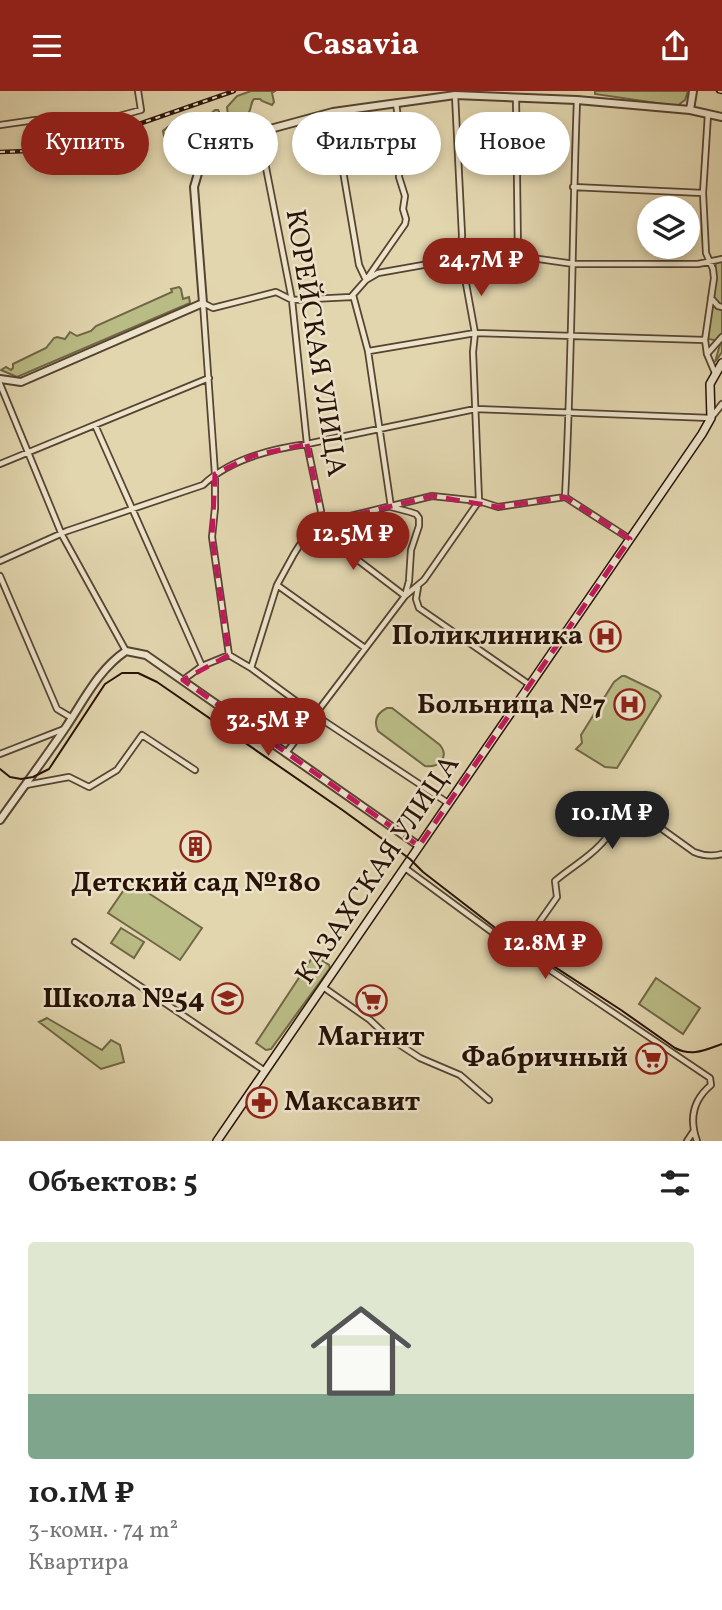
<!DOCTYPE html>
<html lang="ru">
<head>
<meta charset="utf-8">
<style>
  body { margin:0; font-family:Vollkorn,serif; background:#f6f6f6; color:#222; height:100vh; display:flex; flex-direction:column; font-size:26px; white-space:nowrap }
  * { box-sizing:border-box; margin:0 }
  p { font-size:23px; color:#767676 }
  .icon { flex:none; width:38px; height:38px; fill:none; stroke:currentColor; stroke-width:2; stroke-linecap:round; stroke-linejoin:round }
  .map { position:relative; height:1050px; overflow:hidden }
  .drawer { display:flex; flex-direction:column; background:#fff; flex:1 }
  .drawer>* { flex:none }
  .banner { position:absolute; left:21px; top:21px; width:681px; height:63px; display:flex; gap:14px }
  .fabs { position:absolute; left:637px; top:105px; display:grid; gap:14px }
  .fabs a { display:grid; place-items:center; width:63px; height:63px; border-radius:50%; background:#fff; box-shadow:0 4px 10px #0003; font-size:35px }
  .price { position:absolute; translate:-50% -60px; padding:0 16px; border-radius:24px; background:#8f2418; color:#fff; font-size:23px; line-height:46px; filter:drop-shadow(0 2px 4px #0008) }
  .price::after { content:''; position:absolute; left:50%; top:42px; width:21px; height:16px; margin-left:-10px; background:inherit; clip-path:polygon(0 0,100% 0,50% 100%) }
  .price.current { background:#222; color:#fff }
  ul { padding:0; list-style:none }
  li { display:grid; align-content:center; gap:14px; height:371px; padding:0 28px }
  li span { display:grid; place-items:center; height:217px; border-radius:7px; color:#555 }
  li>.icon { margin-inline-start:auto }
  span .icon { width:126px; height:126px; fill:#fffc; stroke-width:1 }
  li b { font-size:30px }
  h2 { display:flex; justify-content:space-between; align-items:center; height:84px; padding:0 28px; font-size:30px }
  .chip { padding:0 24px; border-radius:32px; background:#fff; box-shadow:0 4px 10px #0003; font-size:24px; line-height:63px }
  .chip.current { background:#8f2418; color:#fff }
  header { display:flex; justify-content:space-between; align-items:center; height:91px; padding:0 28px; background:#8f2418; color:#fff; font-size:32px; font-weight:700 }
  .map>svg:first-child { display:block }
  .green { fill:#babc86; stroke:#716746; stroke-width:2 }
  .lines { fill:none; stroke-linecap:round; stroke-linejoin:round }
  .minor-casing { stroke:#564331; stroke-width:8 }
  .tertiary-casing { stroke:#564331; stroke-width:10 }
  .secondary-casing { stroke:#281207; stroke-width:10 }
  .minor { stroke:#ece4cb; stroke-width:4.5 }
  .tertiary { stroke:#ece4cb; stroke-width:6 }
  .secondary { stroke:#ece4cb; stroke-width:7 }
  .tram { stroke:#281207; stroke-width:2 }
  .rail-casing { stroke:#281207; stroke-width:4.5 }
  .rail { stroke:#ece4cb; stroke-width:2; stroke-dasharray:5; stroke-linecap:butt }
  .marked { fill:none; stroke:#c2185b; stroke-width:5; stroke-dasharray:14 9; stroke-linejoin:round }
  .labels { text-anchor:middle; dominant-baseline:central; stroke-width:5; stroke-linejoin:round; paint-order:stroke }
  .street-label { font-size:28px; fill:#281207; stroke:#ece4cb }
  .poi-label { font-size:28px; font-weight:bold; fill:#281207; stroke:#ece4cb; text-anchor:end }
</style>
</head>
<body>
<header><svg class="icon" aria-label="menu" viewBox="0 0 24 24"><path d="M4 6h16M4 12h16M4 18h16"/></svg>Casavia<svg class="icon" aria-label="share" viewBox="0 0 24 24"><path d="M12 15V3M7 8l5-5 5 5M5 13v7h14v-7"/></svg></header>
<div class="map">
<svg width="722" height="1050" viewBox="0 0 722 1050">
  <rect width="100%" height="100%" fill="#e2d6af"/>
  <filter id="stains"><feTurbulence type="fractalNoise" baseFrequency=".00286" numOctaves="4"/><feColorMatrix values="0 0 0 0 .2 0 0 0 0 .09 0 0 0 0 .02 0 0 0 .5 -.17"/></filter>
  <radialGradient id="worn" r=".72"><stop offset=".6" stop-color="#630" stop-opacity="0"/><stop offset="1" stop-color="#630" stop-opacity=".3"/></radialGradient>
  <path class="green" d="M 251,0 L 275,0 L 272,2 L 274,11 L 272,14 L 262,10 L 260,8 L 254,8 C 250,12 252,18 248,23 L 242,23 L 235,32 L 232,32 L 229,41 L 224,43 L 222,42 L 220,33 L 226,25 L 228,24 L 227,16 L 237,5 Z
    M 595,0 L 688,0 L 685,9 L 677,15 L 595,3 Z
    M 215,19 L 218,19 L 222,26 L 218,34 L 219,39 L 216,43 L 210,40 L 204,40 L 196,47 L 188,44 C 181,49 175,45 168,47 L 164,45 L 163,40 L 174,31 L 189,34 L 201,26 L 207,26 Z
    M 722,170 L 722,261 L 715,271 L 721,250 L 708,248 L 716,172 Z
    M 179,196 L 181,198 L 183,208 L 189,206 L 190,212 L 17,286 L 1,279 L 6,276 L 11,279 L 13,277 L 13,273 L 46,257 L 54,247 L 57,246 L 65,248 L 70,241 L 77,245 L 91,240 L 96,235 L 172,201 L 171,198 Z
    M 622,585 L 625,585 L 658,601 L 661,605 L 617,677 L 605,676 L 576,658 L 582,652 L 581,644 L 614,591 Z
    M 387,617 L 392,617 L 440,654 C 450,667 438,677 425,675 L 378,640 C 373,629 377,622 387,617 Z
    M 130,790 L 202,837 L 180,869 L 108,822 Z
    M 121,837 L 144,851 L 134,867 L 111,852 Z
    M 314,864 L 329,874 L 330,877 L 271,958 L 266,959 L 256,952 Z
    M 656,887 L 700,917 L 683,943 L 639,913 Z
    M 47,927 L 102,959 L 111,949 L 120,954 L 124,971 L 101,978 L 39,931 Z"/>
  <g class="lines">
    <defs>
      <path id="minor" d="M 455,4 L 462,144 L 461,165 L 475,242 L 473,261 L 479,410
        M 516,7 L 518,165
        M 333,21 L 359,174 L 366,189 L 405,133 L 406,128 L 403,118 L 405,105 L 399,86 L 399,35 L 396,12
        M 708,23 L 703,102 L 706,162 L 713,178 L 714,187 L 705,249 L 707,263 L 715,282
        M 0,34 L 35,29 L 119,25 L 141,19 L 138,0
        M 259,41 L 292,209 L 307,353 L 321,420 L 318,437
        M 573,96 L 703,102
        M 711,207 L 718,215 L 722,216
        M 203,212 L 213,217 L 276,201 L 292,209 L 351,206 L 366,189 L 378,182 L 440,171 L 461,165 L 518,165 L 574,173 L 698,173 L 722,168
        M 203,212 L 215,383 L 215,417 L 212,446 L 229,564
        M 369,260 L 475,242 L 705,249
        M 707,263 L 722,246
        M 0,293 L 62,444 L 126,560
        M 95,334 L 202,575
        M 0,373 L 209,287
        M 565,406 C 572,273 572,141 577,9
        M 317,438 L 405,505 L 409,490 L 411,459 L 419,435 L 419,427 L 416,423 L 410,421 L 391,416 L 368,260 L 353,204
        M 0,470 L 67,440 L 203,394 C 230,368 270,358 307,353 L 475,318 L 711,327 L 722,313
        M 0,485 L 57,618 L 72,627
        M 277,494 L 365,557
        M 418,496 L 416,508 L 419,517 L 530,594
        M 229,564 L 251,577 L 315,624 L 448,712
        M 251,577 L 277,494 L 294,463 L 301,452 L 317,438 L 334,429 L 432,405 L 479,410 L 498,416 L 565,406 L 630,448
        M 183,589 L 202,575 L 229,564
        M 286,662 L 405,505 L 424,489 L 479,410
        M 0,663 L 64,638
        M 26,694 L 69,686 L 89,696 L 117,679 L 142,644 L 195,679
        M 405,777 L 496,844 L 544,875 L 710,987 L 711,994 C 693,1009 689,1028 697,1050
        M 75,851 L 265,980
        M 519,860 L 557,806 L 555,790 C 570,777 587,768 600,754 C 611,743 618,730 630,719 L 637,720 L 694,761 C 704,765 712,766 722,763
        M 323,896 L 370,929 L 388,946 L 420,967 L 460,984 L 489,1009
        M 687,1050 L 693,1041"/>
      <path id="tertiary" d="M 690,19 L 693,0
        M 0,288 L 21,291 L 203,212 L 194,96 L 201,72 L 208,58 L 223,50 L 259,41 L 333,21 L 455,4 L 577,9 L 690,19 L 722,26
        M 0,729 C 22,698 45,667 66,636 C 84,609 99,578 126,560 L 146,564 L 419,755"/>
      <path id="secondary" d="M 217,1050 L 702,343 L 711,327 L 710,293 L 722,272"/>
    </defs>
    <use href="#minor" class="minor-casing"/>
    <use href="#tertiary" class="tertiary-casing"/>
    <use href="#secondary" class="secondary-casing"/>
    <use href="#minor" class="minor"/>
    <use href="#tertiary" class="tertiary"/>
    <use href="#secondary" class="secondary"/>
    <path class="tram" d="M 0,678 L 10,686 L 21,688 L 33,686 L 49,678 L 105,593 L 122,582 L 138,582 L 157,591 L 341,718 L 410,768 L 423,781 L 498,839 L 621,919 L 675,957 C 692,966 705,959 722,953"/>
    <defs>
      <path id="rail" d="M 718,0 L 722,1
        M 0,61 L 28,60 L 66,54 L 110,43 L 234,0"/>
    </defs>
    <use href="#rail" class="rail-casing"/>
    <use href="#rail" class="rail"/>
  </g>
  <path class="marked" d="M 307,353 L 323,432 L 432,405 L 498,416 L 565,406 L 630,448 L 419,755 L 183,589 L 229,564 L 212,446 L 215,383 L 252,365 Z"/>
  <defs>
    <symbol id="hospital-ring" viewBox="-11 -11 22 22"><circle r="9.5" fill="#ece4cb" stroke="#8f2418" stroke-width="1.5"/><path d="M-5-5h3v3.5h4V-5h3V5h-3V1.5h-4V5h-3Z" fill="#8f2418"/></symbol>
    <symbol id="building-ring" viewBox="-11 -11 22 22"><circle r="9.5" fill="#ece4cb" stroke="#8f2418" stroke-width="1.5"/><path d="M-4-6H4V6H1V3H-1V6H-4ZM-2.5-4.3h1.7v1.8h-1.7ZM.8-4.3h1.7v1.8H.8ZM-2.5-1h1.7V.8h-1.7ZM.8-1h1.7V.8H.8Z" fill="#8f2418"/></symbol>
    <symbol id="school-ring" viewBox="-11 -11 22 22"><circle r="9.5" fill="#ece4cb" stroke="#8f2418" stroke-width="1.5"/><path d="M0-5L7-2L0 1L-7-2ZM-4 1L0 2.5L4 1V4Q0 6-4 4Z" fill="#8f2418"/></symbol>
    <symbol id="supermarket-ring" viewBox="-11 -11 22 22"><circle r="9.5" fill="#ece4cb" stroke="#8f2418" stroke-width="1.5"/><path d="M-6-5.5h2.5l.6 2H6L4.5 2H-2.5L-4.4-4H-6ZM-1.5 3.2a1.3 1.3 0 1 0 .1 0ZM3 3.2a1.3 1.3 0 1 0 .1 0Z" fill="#8f2418"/></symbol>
    <symbol id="pharmacy-ring" viewBox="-11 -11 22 22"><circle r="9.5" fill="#ece4cb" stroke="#8f2418" stroke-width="1.5"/><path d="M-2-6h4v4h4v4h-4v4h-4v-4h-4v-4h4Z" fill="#8f2418"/></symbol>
  </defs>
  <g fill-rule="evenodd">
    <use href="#hospital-ring" x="588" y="528" width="35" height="35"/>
    <use href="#hospital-ring" x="612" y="596" width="35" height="35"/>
    <use href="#building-ring" x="178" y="738" width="35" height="35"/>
    <use href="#school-ring" x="210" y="890" width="35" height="35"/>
    <use href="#supermarket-ring" x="354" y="892" width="35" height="35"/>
    <use href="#supermarket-ring" x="634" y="950" width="35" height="35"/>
    <use href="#pharmacy-ring" x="244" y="994" width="35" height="35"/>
  </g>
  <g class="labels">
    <g class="street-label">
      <text transform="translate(315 252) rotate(81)">КОРЕЙСКАЯ УЛИЦА</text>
      <text transform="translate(378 779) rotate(-56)">КАЗАХСКАЯ УЛИЦА</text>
    </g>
    <g class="poi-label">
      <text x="583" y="545">Поликлиника</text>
      <text x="606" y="614">Больница №7</text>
      <text x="196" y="792" text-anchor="middle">Детский сад №180</text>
      <text x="205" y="908">Школа №54</text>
      <text x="371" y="946" text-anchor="middle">Магнит</text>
      <text x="628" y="967">Фабричный</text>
      <text x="284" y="1011" text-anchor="start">Максавит</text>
    </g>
  </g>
  <rect width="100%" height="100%" filter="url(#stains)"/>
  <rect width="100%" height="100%" fill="url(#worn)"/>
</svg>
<div class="fabs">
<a><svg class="icon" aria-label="layers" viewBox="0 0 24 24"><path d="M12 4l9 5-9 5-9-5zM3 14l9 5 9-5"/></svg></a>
</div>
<b class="price" style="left:481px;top:207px">24.7M ₽</b>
<b class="price" style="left:353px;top:481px">12.5M ₽</b>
<b class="price" style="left:268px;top:667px">32.5M ₽</b>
<b class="price current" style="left:612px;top:760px">10.1M ₽</b>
<b class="price" style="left:545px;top:890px">12.8M ₽</b>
<div class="banner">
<a class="chip current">Купить</a>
<a class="chip">Снять</a>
<a class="chip">Фильтры</a>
<a class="chip">Новое</a>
</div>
</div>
<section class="drawer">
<h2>Объектов: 5<svg class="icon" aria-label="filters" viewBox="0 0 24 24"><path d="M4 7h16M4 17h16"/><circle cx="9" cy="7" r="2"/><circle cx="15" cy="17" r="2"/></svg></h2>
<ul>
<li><span style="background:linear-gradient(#dfe7d0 70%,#7fa58c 0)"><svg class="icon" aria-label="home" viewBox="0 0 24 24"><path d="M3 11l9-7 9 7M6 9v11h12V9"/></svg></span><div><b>10.1M ₽</b><p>3-комн. · 74 m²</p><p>Квартира</p></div></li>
</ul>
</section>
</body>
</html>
